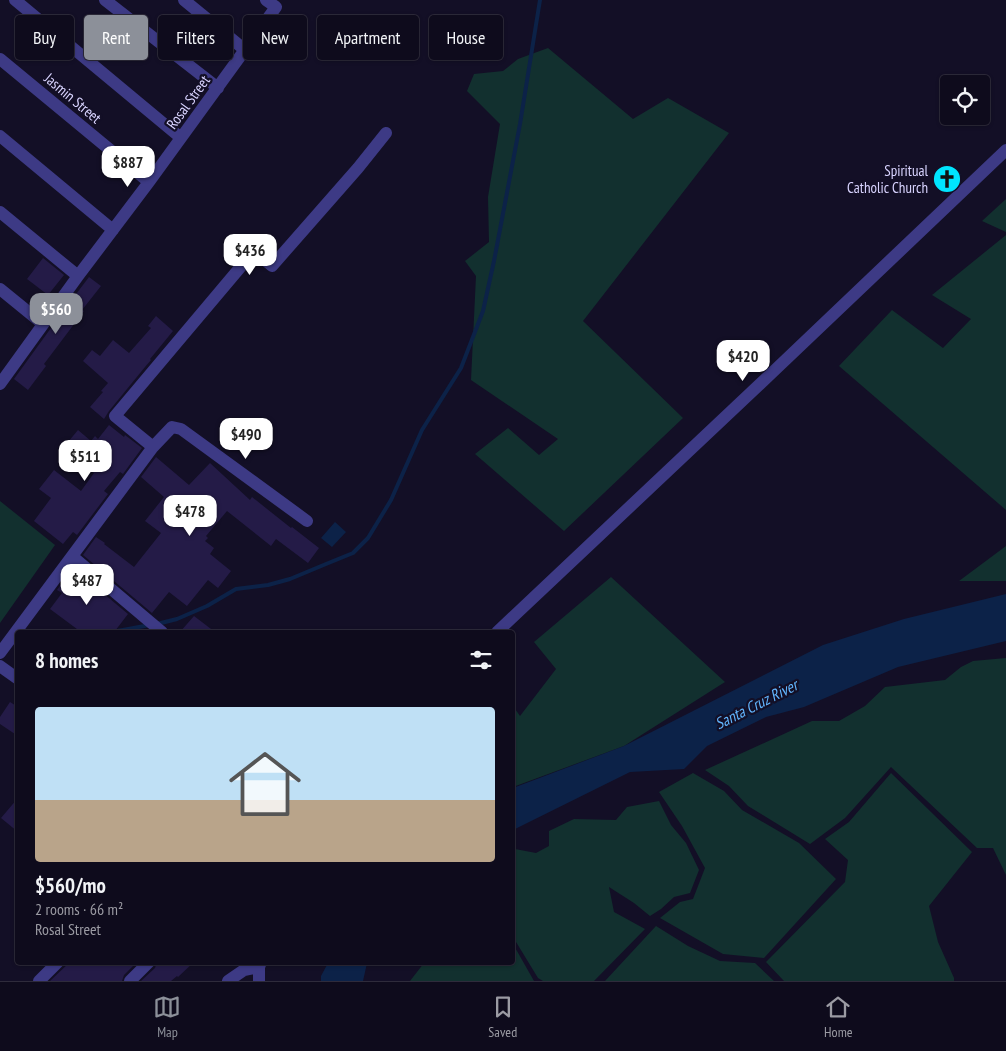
<!DOCTYPE html>
<html lang="en">
<head>
<meta charset="utf-8">
<style>
  body { margin:0; font-family:"PT Sans Narrow",sans-serif; background:#1c1929; color:#f1f3f6; height:100vh; display:flex; flex-direction:column; font-size:19px; white-space:nowrap }
  * { box-sizing:border-box; margin:0 }
  p { font-size:16px; color:#9b9ba3 }
  .icon { flex:none; width:28px; height:28px; fill:none; stroke:currentColor; stroke-width:2; stroke-linecap:round; stroke-linejoin:round }
  .map { position:relative; flex:1; overflow:hidden }
  .side { position:absolute; left:15px; top:630px; width:500px; height:335px; display:flex; flex-direction:column; background:#0e0b1c; border-radius:5px; box-shadow:0 1px 4px #0004,0 0 0 1px #2e2b3b }
  .side>* { flex:none }
  .hud { position:absolute; left:15px; top:15px; width:500px; height:45px; display:flex; gap:10px }
  .buttons { position:absolute; left:940px; top:75px; display:grid; gap:10px }
  .buttons a { display:grid; place-items:center; width:50px; height:50px; border-radius:5px; background:#0e0b1c; box-shadow:0 1px 4px #0004,0 0 0 1px #2e2b3b; font-size:25px }
  .price { position:absolute; translate:-50% -42px; padding:0 11px; border-radius:10px; background:#fff; color:#222; font-size:16px; line-height:32px; filter:drop-shadow(0 1px 2px #0008) }
  .price::after { content:''; position:absolute; left:50%; top:30px; width:15px; height:11px; margin-left:-8px; background:inherit; clip-path:polygon(0 0,100% 0,50% 100%) }
  .price.active { background:#8c9099; color:#fff }
  ul { padding:0; list-style:none }
  li { display:grid; align-content:center; gap:10px; height:265px; padding:0 20px }
  li span { display:grid; place-items:center; height:155px; border-radius:5px; color:#555 }
  li>.icon { margin-inline-start:auto }
  span .icon { width:90px; height:90px; fill:#fffc; stroke-width:1 }
  li b { font-size:21px }
  h2 { display:flex; justify-content:space-between; align-items:center; height:60px; padding:0 20px; font-size:21px }
  .chip { padding:0 18px; border-radius:5px; background:#0e0b1c; box-shadow:0 1px 4px #0004,0 0 0 1px #2e2b3b; font-size:18px; line-height:45px }
  .chip.active { background:#8c9099; color:#fff }
  .dock { display:flex; justify-content:space-around; align-items:center; height:70px; border-top:1px solid #2e2b3b; background:#0e0b1c; font-size:14px; color:#9b9ba3 }
  .dock a { display:grid; justify-items:center; gap:2px }
  .dock .active { color:#8c9099 }
  .map>svg:first-child { display:block }
  .green { fill:#12302f }
  .water { fill:#0c2248 }
  .lines { fill:none; stroke-linecap:round; stroke-linejoin:round }
  .stream { stroke:#0c2248; stroke-width:4 }
  .building { fill:#241b47 }
  .street { stroke:#3d3a85; stroke-width:12 }
  .labels { text-anchor:middle; dominant-baseline:central; stroke-width:4.5; stroke-linejoin:round; paint-order:stroke }
  .street-label { font-size:15px; fill:#d9d4ff; stroke:#130f26 }
  .poi-label { font-size:15px; fill:#d9d4ff; stroke:#130f26; text-anchor:end }
  .water-label { font-size:16px; font-style:italic; fill:#62b6ff; stroke:#130f26 }
</style>
</head>
<body>
<div class="map">
<svg width="1006" height="981" viewBox="0 0 1006 981">
  <rect width="100%" height="100%" fill="#130f26"/>
  <path class="green" d="M 548,48 L 633,119 L 668,98 L 729,133 L 583,321 L 683,418 L 564,531 L 475,454 L 508,428 L 539,455 L 558,439 L 471,380 L 476,276 L 465,261 L 489,242 L 488,197 L 500,124 L 467,91 L 474,74 L 503,71 L 518,59 Z
    M 1006,199 L 1006,232 L 982,221 Z
    M 1006,235 L 1006,510 L 839,366 L 892,310 L 943,348 L 971,319 L 932,295 Z
    M 0,501 L 55,545 L 0,623 Z
    M 1006,546 L 1006,581 L 959,581 Z
    M 611,577 L 725,682 L 624,746 L 513,787 L 513,706 L 520,716 L 556,669 L 534,642 Z
    M 1006,658 L 1006,875 L 993,848 L 977,848 L 891,767 L 845,818 L 810,844 L 748,806 L 729,786 L 705,770 L 812,721 L 839,721 L 865,706 L 885,687 L 945,680 L 961,667 L 973,661 Z
    M 693,773 L 724,791 L 742,810 L 799,843 L 836,879 L 764,958 L 723,954 L 660,918 L 680,902 L 693,899 L 705,868 L 682,826 L 659,792 Z
    M 891,773 L 972,852 L 929,906 L 938,942 L 954,978 L 954,981 L 784,981 L 766,962 L 845,882 L 848,860 L 825,839 L 849,822 Z
    M 659,801 L 671,825 L 686,843 L 699,870 L 690,893 L 674,897 L 661,909 L 650,916 L 634,903 L 609,887 L 614,912 L 645,929 L 594,981 L 543,981 L 538,978 L 513,937 L 512,855 L 515,849 L 536,853 L 549,846 L 549,831 L 574,819 L 616,820 L 627,807 Z
    M 656,926 L 688,946 L 720,961 L 755,963 L 774,981 L 605,981 Z
    M 513,944 L 534,981 L 410,981 L 424,963 L 512,962 Z"/>
  <path class="water" d="M 335,522 L 346,532 L 332,547 L 321,538 Z
    M 1006,594 L 1006,641 L 898,667 L 804,707 L 766,717 L 707,746 L 684,769 L 630,772 L 513,830 L 513,788 L 624,746 L 823,645 L 904,619 Z
    M 328,963 L 367,963 L 363,981 L 321,981 L 321,976 Z"/>
  <g class="lines">
    <path class="stream" d="M 157,624 L 177,619 L 207,606 L 236,589 L 268,585 L 290,579 L 326,564 L 353,553 L 368,538 L 391,500 L 422,430 L 461,368 L 483,311 L 494,261 L 520,124 L 540,0
      M 112,632 L 150,625"/>
  </g>
  <path class="building" d="M 43,258 L 64,275 L 48,295 L 27,279 Z
    M 89,277 L 101,286 L 82,310 L 84,311 L 44,364 L 46,366 L 28,390 L 14,379 L 64,310 Z
    M 156,316 L 173,331 L 150,359 L 151,360 L 145,367 L 109,411 L 104,419 L 90,407 L 103,392 L 101,391 L 108,383 L 83,361 L 92,350 L 100,356 L 113,340 L 129,353 L 151,328 L 148,326 Z
    M 109,425 L 124,437 L 125,435 L 142,448 L 123,474 L 120,472 L 104,491 L 108,494 L 77,535 L 73,532 L 63,544 L 34,521 L 51,498 L 39,489 L 54,470 L 81,491 L 94,473 L 63,448 L 78,430 L 91,441 L 95,436 L 98,439 Z
    M 156,457 L 189,485 L 210,463 L 250,500 L 252,497 L 291,528 L 292,527 L 319,548 L 308,563 L 276,539 L 271,546 L 227,511 L 206,536 L 208,538 L 205,541 L 214,548 L 210,554 L 231,571 L 218,588 L 208,580 L 187,606 L 169,592 L 152,613 L 83,555 L 96,537 L 105,543 L 104,544 L 134,567 L 161,533 L 145,521 L 164,497 L 141,477 Z
    M 73,568 L 128,614 L 115,631 L 81,632 L 50,609 L 62,593 L 57,590 Z
    M 194,616 L 215,632 L 180,632 Z
    M 10,702 L 18,707 L 18,736 L 0,724 L 0,717 Z
    M 18,798 L 18,832 L 1,818 Z
    M 70,962 L 137,962 L 124,975 L 122,981 L 50,981 Z
    M 157,962 L 194,962 L 178,977 L 177,976 L 171,981 L 141,981 L 155,968 Z"/>
  <g class="lines">
    <path class="street" d="M 15,0 L 181,138
      M 105,0 L 218,88
      M 184,0 L 245,50
      M 0,59 L 149,182
      M 0,136 L 113,230
      M 0,212 L 78,276
      M 0,289 L 43,324
      M 0,384 L 78,276 L 149,182 L 276,7 L 266,0
      M 153,447 L 115,416 L 254,251 L 272,266 L 358,168 L 386,133
      M 72,556 L 162,632
      M 497,632 L 777,368 L 1006,150
      M 0,653 L 153,447 L 172,427 L 181,429 L 307,521
      M 0,666 L 18,679
      M 39,981 L 58,962
      M 130,981 L 149,962
      M 228,981 L 244,970 L 259,967
      M 259,981 L 259,967 L 261,962"/>
  </g>
  <defs>
    <symbol id="church-disc" viewBox="-11 -11 22 22"><circle r="9.5" fill="#00e5ff" stroke="#130f26"/><path d="M-1.2-6h2.4v3.5h3.3v2.4h-3.3V6h-2.4V-.1h-3.3v-2.4h3.3Z" fill="#111"/></symbol>
  </defs>
  <g fill-rule="evenodd">
    <use href="#church-disc" x="931" y="163" width="32" height="32"/>
  </g>
  <g class="labels">
    <g class="street-label">
      <text transform="translate(73 98) rotate(40)">Jasmin Street</text>
      <text transform="translate(188 102) rotate(-54)">Rosal Street</text>
    </g>
    <g class="poi-label">
      <text x="928" y="170">Spiritual<tspan x="928" dy="17">Catholic Church</tspan></text>
    </g>
    <g class="water-label">
      <text transform="translate(756 704) rotate(-27)">Santa Cruz River</text>
    </g>
  </g>
</svg>
<div class="buttons">
<a><svg class="icon" aria-label="locate" viewBox="0 0 24 24"><circle cx="12" cy="12" r="6"/><path d="M12 2v4M12 18v4M2 12h4M18 12h4"/></svg></a>
</div>
<b class="price" style="left:128px;top:188px">$887</b>
<b class="price" style="left:250px;top:276px">$436</b>
<b class="price active" style="left:56px;top:335px">$560</b>
<b class="price" style="left:743px;top:382px">$420</b>
<b class="price" style="left:246px;top:460px">$490</b>
<b class="price" style="left:85px;top:482px">$511</b>
<b class="price" style="left:190px;top:537px">$478</b>
<b class="price" style="left:87px;top:606px">$487</b>
<div class="hud">
<a class="chip">Buy</a>
<a class="chip active">Rent</a>
<a class="chip">Filters</a>
<a class="chip">New</a>
<a class="chip">Apartment</a>
<a class="chip">House</a>
</div>
<section class="side">
<h2>8 homes<svg class="icon" aria-label="filters" viewBox="0 0 24 24"><path d="M4 7h16M4 17h16"/><circle cx="9" cy="7" r="2"/><circle cx="15" cy="17" r="2"/></svg></h2>
<ul>
<li><span style="background:linear-gradient(#bfe0f5 60%,#b9a48a 0)"><svg class="icon" aria-label="home" viewBox="0 0 24 24"><path d="M3 11l9-7 9 7M6 9v11h12V9"/></svg></span><div><b>$560/mo</b><p>2 rooms · 66 m²</p><p>Rosal Street</p></div></li>
</ul>
</section>
</div>
<nav class="dock">
<a class="active"><svg class="icon" aria-label="map" viewBox="0 0 24 24"><path d="M3 6l6-2 6 2 6-2v14l-6 2-6-2-6 2zM9 4v14M15 6v14"/></svg>Map</a>
<a><svg class="icon" aria-label="saved" viewBox="0 0 24 24"><path d="M7 4h10v16l-5-4-5 4z"/></svg>Saved</a>
<a><svg class="icon" aria-label="home" viewBox="0 0 24 24"><path d="M3 11l9-7 9 7M6 9v11h12V9"/></svg>Home</a>
</nav>
</body>
</html>
